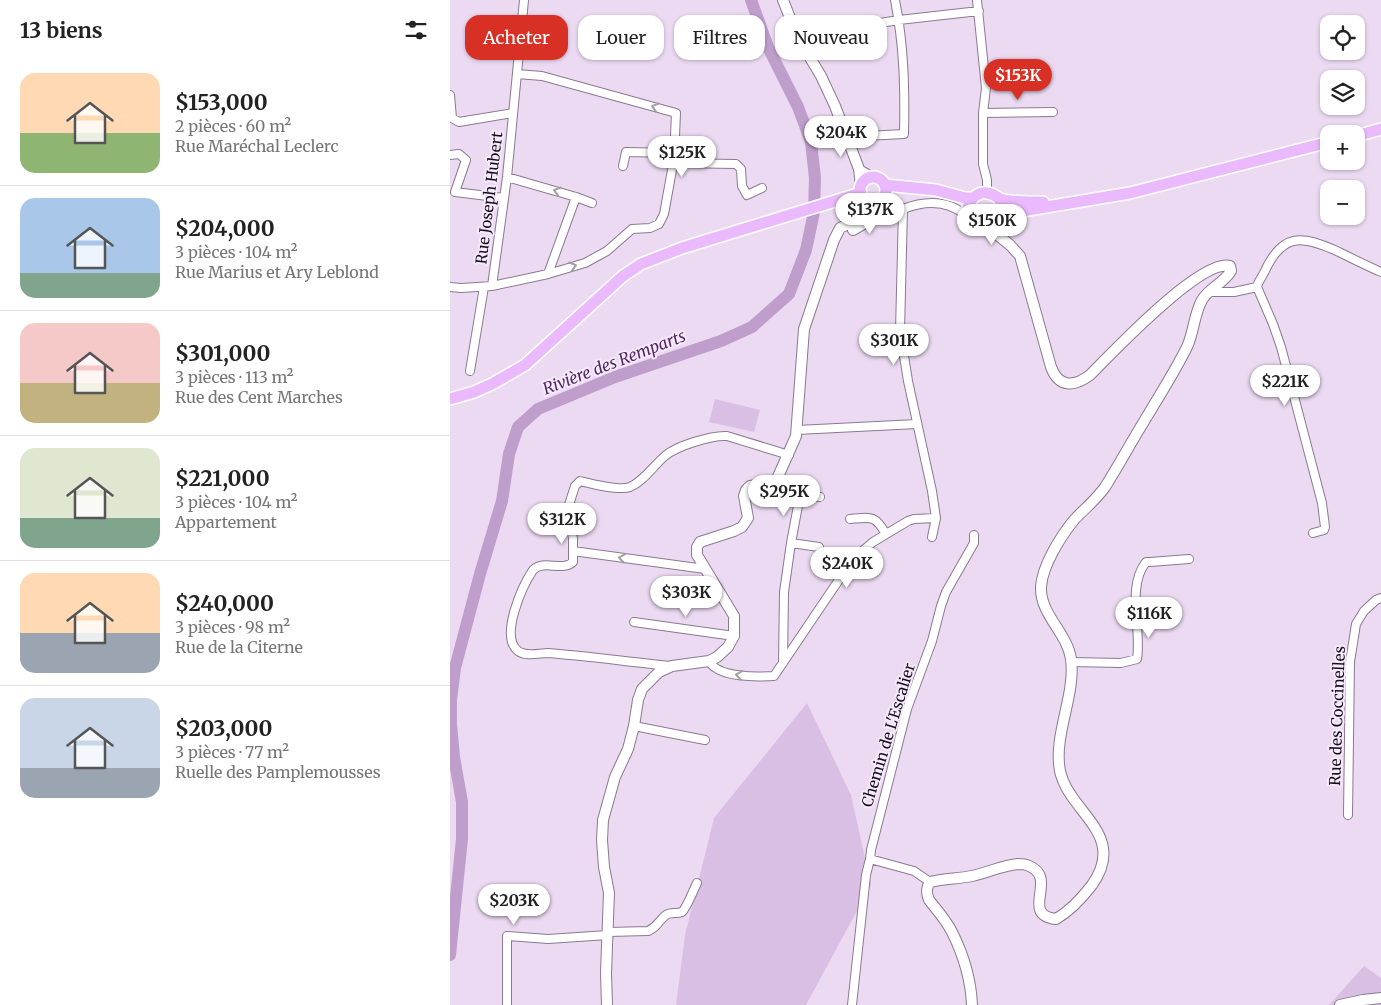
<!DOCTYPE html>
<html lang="fr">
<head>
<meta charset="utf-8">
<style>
  body { margin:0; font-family:Merriweather,serif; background:#f2f2f2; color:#222; height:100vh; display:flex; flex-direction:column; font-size:19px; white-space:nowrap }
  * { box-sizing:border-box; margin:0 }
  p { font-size:16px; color:#767676 }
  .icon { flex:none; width:28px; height:28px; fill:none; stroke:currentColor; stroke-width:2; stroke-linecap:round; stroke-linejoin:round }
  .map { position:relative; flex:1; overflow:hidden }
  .sheet { display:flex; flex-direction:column; background:#fff; width:450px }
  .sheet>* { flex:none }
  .banner { position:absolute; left:15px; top:15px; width:475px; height:45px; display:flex; gap:10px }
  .fabs { position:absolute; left:870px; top:15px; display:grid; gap:10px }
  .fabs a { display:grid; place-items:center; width:45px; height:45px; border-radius:10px; background:#fff; box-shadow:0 1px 4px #0004; font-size:25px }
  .price { position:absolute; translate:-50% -42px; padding:0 11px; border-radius:18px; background:#fff; color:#222; font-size:16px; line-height:32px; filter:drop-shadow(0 1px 2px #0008) }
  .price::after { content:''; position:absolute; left:50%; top:30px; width:15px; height:11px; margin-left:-8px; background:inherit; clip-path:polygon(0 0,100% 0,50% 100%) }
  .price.active { background:#d93025; color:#fff }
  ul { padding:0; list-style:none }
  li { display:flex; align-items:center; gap:15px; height:125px; padding:0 20px }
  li+li { border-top:1px solid #e0e0e0 }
  li span { display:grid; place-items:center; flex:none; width:140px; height:100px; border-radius:15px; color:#555 }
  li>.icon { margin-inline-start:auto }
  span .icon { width:60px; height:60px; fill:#fffc; stroke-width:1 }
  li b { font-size:21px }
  h2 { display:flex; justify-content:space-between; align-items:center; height:60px; padding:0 20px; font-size:21px }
  .tag { padding:0 18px; border-radius:15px; background:#fff; box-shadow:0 1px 4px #0004; font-size:18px; line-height:45px }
  .tag.active { background:#d93025; color:#fff }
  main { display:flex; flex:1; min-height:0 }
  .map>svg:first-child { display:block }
  .green { fill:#d9bfe4 }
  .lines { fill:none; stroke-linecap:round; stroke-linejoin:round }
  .river { stroke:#bf9ecc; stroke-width:12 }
  .street-casing { stroke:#8a7a90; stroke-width:10 }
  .secondary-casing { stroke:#8a7a90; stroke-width:12 }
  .primary-casing { stroke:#fff; stroke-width:14 }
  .street { stroke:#fff; stroke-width:8 }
  .secondary { stroke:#fff; stroke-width:10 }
  .primary { stroke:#ebb9fe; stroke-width:11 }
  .oneway { stroke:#a19fa2 }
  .labels { text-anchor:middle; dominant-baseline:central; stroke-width:4; stroke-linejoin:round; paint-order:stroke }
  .street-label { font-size:15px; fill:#140e16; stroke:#f7e9fd }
  .water-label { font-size:16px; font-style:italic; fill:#50265f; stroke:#f7e9fd }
</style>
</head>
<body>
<main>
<section class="sheet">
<h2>13 biens<svg class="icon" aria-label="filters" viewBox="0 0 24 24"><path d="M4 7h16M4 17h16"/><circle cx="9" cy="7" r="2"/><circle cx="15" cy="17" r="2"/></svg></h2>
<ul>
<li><span style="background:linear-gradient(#ffd9b3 60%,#8fb573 0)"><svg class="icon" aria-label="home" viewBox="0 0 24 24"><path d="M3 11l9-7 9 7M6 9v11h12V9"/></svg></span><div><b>$153,000</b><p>2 pièces · 60 m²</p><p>Rue Maréchal Leclerc</p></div></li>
<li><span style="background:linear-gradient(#a9c7e8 75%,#7fa58c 0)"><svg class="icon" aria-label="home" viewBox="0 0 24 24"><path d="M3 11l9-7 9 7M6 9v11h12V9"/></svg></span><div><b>$204,000</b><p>3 pièces · 104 m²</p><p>Rue Marius et Ary Leblond</p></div></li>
<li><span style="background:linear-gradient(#f6c9c9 60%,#c2b280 0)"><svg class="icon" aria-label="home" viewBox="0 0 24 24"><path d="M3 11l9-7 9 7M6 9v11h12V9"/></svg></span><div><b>$301,000</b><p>3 pièces · 113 m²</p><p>Rue des Cent Marches</p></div></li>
<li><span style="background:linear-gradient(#dfe7d0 70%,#7fa58c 0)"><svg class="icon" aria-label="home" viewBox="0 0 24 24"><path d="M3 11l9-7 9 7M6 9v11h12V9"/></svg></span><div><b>$221,000</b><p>3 pièces · 104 m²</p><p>Appartement</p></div></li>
<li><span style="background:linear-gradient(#ffd9b3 60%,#9aa5b1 0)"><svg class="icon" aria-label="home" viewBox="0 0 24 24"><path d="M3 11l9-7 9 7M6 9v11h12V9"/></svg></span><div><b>$240,000</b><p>3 pièces · 98 m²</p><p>Rue de la Citerne</p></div></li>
<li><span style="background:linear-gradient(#c9d6e8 70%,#9aa5b1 0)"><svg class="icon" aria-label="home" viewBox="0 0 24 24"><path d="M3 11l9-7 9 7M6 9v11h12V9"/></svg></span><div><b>$203,000</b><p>3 pièces · 77 m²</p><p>Ruelle des Pamplemousses</p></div></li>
</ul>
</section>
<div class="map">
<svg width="931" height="1005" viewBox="0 0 931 1005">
  <rect width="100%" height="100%" fill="#ecdaf3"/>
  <path class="green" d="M 265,399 L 310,410 L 304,432 L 259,422 Z
    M 357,703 L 401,795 L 421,885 L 356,1005 L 226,1005 L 235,935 L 264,818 Z
    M 914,966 L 931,978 L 931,1005 L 879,1005 Z"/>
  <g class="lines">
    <path class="river" d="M 0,955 L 12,839 L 12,802 L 4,757 L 1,724 L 1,700 L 5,668 L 30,574 L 52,501 L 59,454 L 68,427 L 88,409 L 165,377 L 271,341 L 302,327 L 339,294 L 356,250 L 364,212 L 365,178 L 361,142 L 348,107 L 318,47 L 301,0"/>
    <defs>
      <path id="street" d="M 527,0 L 536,88 L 533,113 L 533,164 L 537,180 L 537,193
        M 347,36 L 449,20 L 529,11
        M 0,95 L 2,118 L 9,122 L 63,113
        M 533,113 L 603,112
        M 396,137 L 454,134 C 455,87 454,46 445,0
        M 0,155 L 9,154 L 16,160 L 5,192 L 54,198
        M 224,163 L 286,164 L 291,169 L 292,186 L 297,195 L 312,188
        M 173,166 L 176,152 L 224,153
        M 57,177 L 126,197 L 98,274
        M 126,197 L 142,203
        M 429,201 L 444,202 L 453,209
        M 453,209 L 450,331 L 458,381 L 482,491 L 486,518 L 482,537
        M 453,209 C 476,200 499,200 518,217
        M 42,286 L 57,177 L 74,0
        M 0,287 L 11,288 L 42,286 L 98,274 L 135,263 L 157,251 L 182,229 L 200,228 L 209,224 L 214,214 L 224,159 L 226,113 L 92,76 L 67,74
        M 807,287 L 823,324 L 831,347 L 872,503 L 875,527 L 874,530 L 863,533
        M 758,292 L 784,292 L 807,287 C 808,282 811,278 814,273 C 832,232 852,235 889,252 C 903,259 917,266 931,272
        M 20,371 L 34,287
        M 347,430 L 467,424
        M 327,479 L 350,495 L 370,497
        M 400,519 C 422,517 425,515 436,534
        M 341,543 L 350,495
        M 123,551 L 255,569
        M 184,622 L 284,636
        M 259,661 C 268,678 307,677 324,676 L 403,559 L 423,542 L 458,521 L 464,519 L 486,518
        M 621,662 L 671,663 L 687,659 C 692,630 676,587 696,562 L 700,562 L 739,559
        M 333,663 L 334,592 L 341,543 L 369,547 L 370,550 L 369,559 L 371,562 L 392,577
        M 220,666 C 179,662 139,656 98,653 C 89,653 76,657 68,651 C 49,636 73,585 83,570 C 94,559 112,572 123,562 L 123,538 L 117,511 L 125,486 L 130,481 C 142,484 169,491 180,487 C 194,481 204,465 215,456 C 226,446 262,435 277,436 L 339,455
        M 184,726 L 255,740
        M 898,815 L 900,662 L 906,624 L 914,611 L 926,600 L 931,598
        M 480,882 L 464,871 L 420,859 L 421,850 L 457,709 L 482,641 L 491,606 L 496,592 L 524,543 L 524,535
        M 158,932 L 198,931 C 208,927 208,921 216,915 C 220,912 227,914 232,912 C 236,909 244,889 247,883
        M 57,1005 L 57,936 L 98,939 L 158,935
        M 402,1005 L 416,875 L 420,859"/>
      <path id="secondary" d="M 333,0 L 347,36 L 371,76 L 385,106 L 409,169 L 411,186
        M 409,170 L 423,178
        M 403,230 L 417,222 L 426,203
        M 157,1005 L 156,973 L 159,893 L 154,867 L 152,840 L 153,820 L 165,777 L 178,749 L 184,726 L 188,700 L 192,689 L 209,672 L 222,666 L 259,661 L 267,657 L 278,647 L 284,636 L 284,616 L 247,555 L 247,547 L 250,542 L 284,531 L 292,527 L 298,518 L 294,496 L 296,490 L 300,486 L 322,483 L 327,479 L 346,436 L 354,329 L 384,240 L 390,228 L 412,217 L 414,213 L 417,201
        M 522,1005 C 521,981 513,954 502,932 C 496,920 487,910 479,900 C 476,893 476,888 480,882 C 494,878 508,879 522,876 C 537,873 553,865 568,864 C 571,864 576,864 579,866 C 609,878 569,915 606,919 C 620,911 632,898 642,885 C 678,834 619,813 610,771 C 603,735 626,695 621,659 C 617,632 590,615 591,587 C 592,566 611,536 624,520 C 634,509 646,500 655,487 C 667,468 678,448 690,428 C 706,401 723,375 737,347 C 744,332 744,314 752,300 C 759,288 774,283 781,271 L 780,266 C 751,258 662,353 640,375 C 624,387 609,388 601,367 L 570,256 L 560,245 L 539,228
        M 890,1005 L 913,1000 L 931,998"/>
      <path id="primary" d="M 906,136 L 931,129
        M410 190a13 13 0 1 1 26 0a13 13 0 1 1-26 0Z
        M 435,185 L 486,190 L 515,198 L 523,198
        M 549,199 C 573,236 501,235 521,201 C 524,196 530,192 537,193 C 543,193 546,197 550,199 C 562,203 580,202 593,202
        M 551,219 L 566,212 L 680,193 L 879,142
        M 0,399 L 24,392 L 42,384 L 75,365 L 173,276 L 191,264 L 232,248 L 411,193"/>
    </defs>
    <use href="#street" class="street-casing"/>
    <use href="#secondary" class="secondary-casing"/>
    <use href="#primary" class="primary-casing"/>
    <use href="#street" class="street"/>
    <use href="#secondary" class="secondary"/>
    <use href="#primary" class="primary"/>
  </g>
  <defs><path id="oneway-chevron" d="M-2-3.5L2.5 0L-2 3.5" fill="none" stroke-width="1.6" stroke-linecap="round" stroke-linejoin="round" transform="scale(1.25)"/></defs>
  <g class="oneway">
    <use href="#oneway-chevron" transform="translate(205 107) rotate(-164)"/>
    <use href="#oneway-chevron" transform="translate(107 191) rotate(-164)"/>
    <use href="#oneway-chevron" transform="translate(123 266) rotate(-17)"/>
    <use href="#oneway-chevron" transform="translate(172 558) rotate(-172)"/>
    <use href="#oneway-chevron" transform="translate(289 675) rotate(-171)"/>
  </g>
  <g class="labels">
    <g class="street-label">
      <text transform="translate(39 198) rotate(-83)">Rue Joseph Hubert</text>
      <text transform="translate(887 716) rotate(-88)">Rue des Coccinelles</text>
      <text transform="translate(438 735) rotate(-73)">Chemin de L'Escalier</text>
    </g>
    <g class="water-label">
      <text transform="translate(164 362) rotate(-21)">Rivière des Remparts</text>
    </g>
  </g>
</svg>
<div class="fabs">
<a><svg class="icon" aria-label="locate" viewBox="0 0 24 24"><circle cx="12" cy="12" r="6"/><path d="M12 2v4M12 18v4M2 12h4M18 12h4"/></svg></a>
<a><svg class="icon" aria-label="layers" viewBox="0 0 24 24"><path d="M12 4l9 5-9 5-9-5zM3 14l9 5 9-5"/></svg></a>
<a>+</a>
<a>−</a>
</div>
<b class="price active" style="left:568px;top:101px">$153K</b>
<b class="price" style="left:391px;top:158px">$204K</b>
<b class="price" style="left:232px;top:178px">$125K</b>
<b class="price" style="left:420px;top:235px">$137K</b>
<b class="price" style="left:542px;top:246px">$150K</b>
<b class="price" style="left:444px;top:366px">$301K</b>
<b class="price" style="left:835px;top:407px">$221K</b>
<b class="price" style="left:334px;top:517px">$295K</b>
<b class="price" style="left:112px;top:545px">$312K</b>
<b class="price" style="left:397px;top:589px">$240K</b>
<b class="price" style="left:236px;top:618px">$303K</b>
<b class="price" style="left:699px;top:639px">$116K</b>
<b class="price" style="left:64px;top:926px">$203K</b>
<div class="banner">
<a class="tag active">Acheter</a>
<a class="tag">Louer</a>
<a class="tag">Filtres</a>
<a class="tag">Nouveau</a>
</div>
</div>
</main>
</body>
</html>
